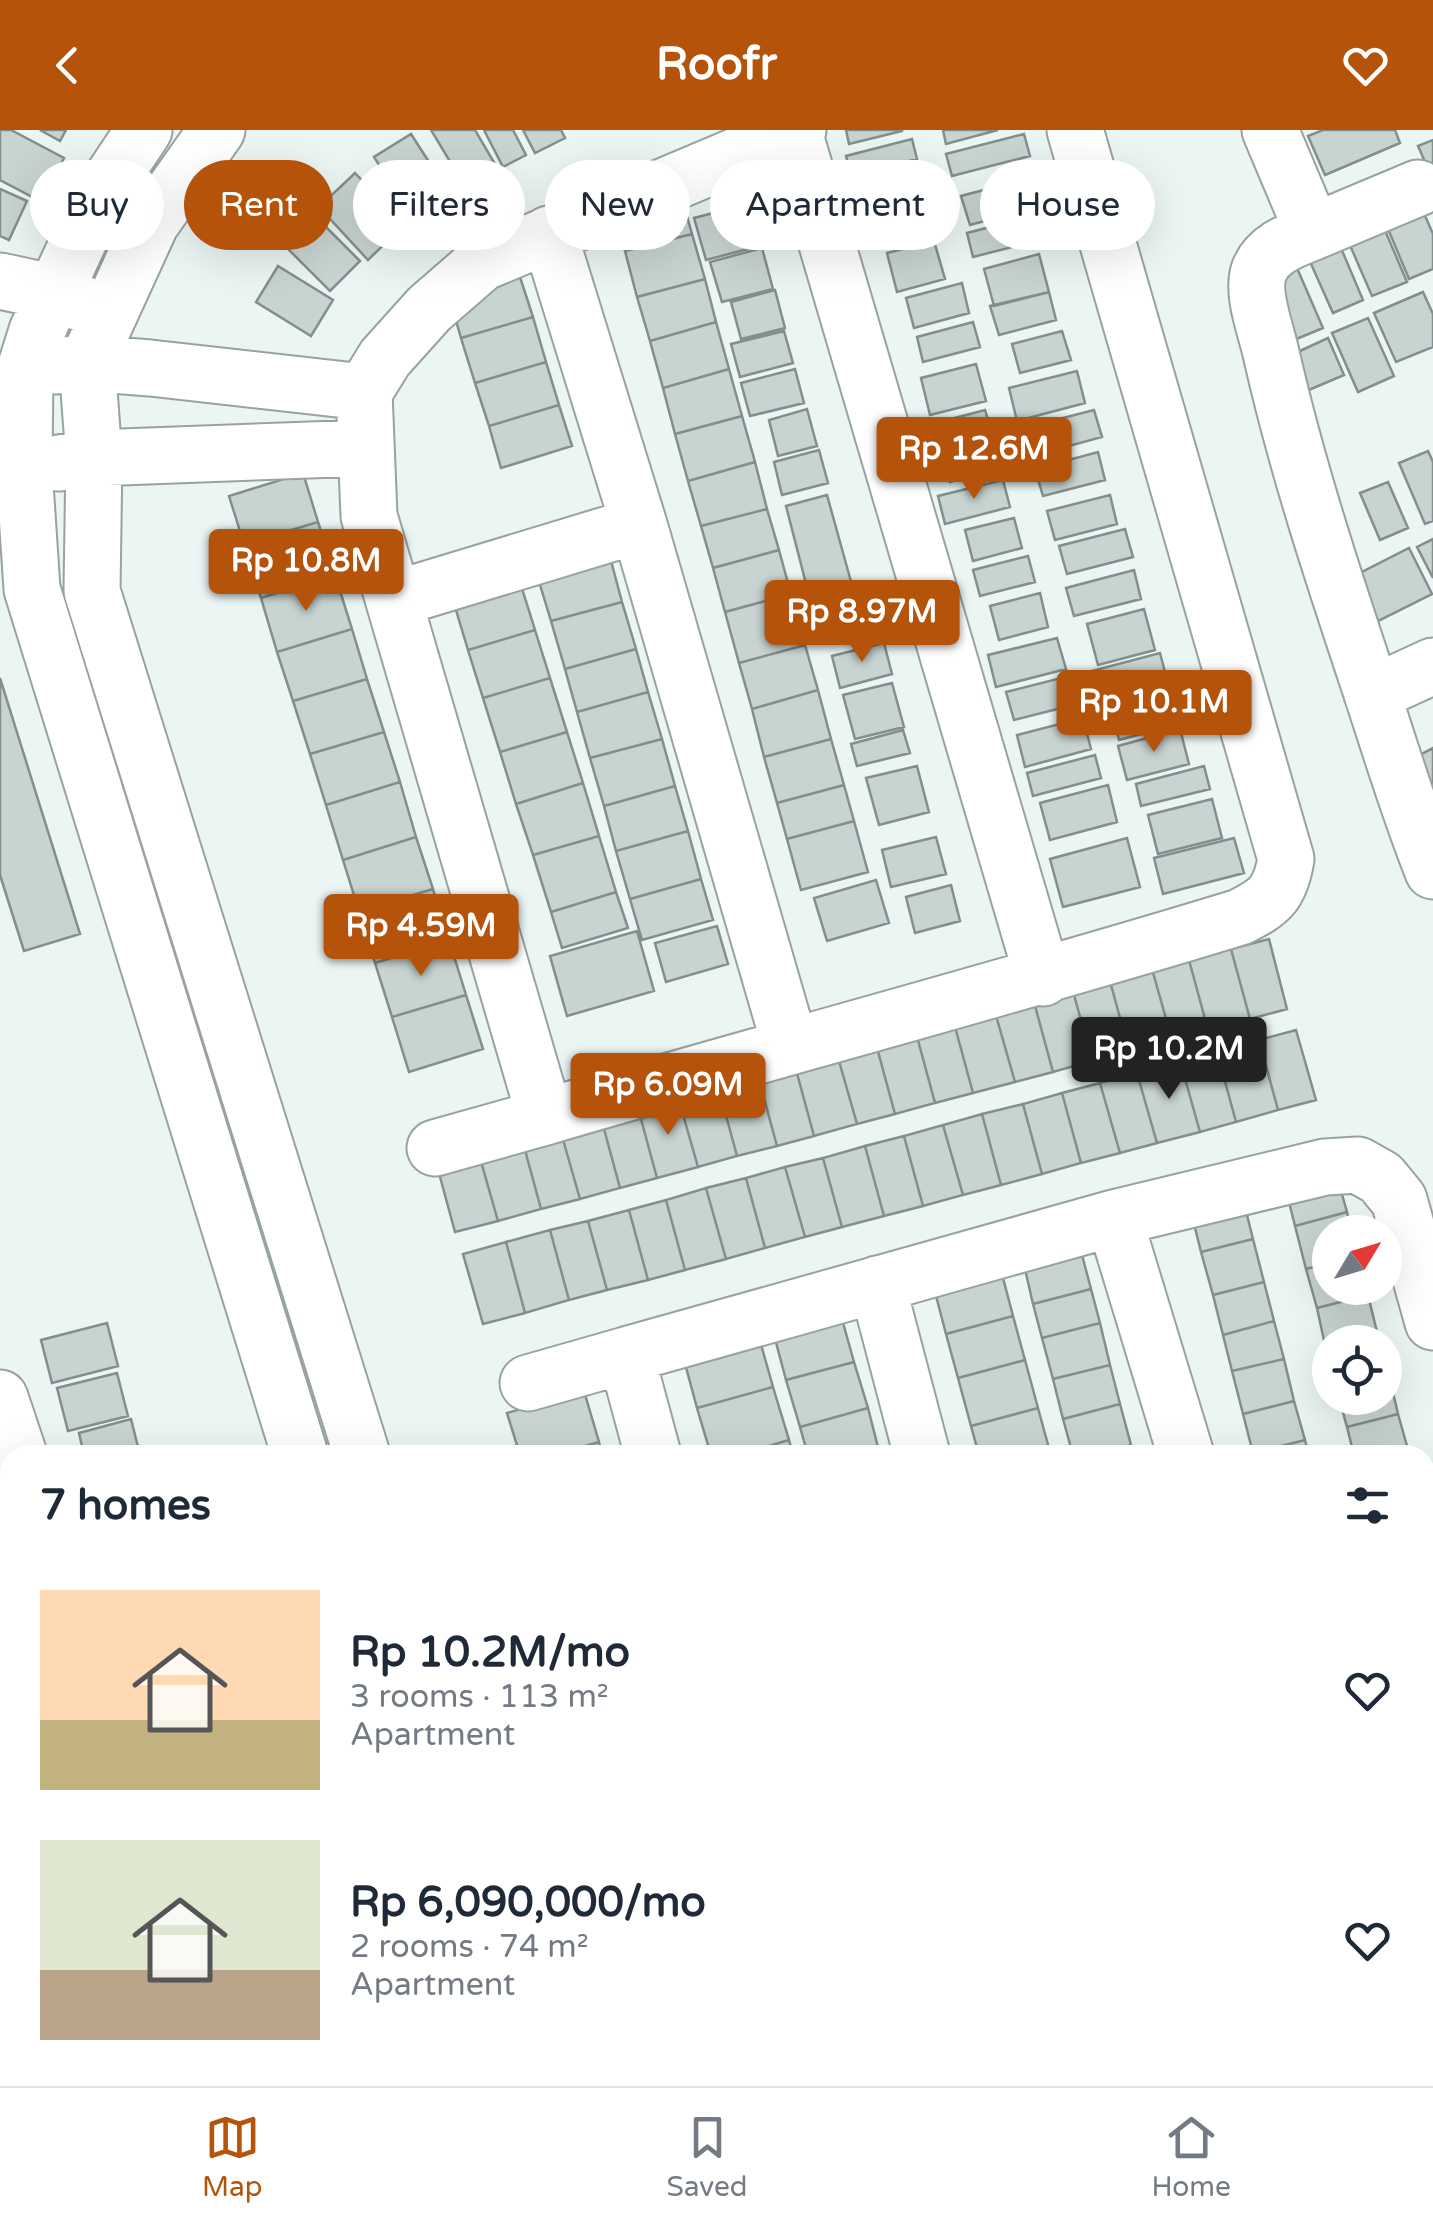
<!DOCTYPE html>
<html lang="en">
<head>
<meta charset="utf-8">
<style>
  body { margin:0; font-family:"Varela Round",sans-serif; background:#f2f2f3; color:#1f2937; height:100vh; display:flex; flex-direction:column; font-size:38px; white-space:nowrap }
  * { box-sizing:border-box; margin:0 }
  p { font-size:32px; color:#747a83 }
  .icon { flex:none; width:55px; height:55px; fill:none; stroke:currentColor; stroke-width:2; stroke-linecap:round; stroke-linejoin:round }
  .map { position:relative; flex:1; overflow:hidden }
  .side { position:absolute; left:0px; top:1315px; width:1435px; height:642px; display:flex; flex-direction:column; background:#fff; border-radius:30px 30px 0 0; box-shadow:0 10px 40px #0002 }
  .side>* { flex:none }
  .banner { position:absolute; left:30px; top:30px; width:1375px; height:90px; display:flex; gap:20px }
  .needle { width:65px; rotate:52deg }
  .fabs { position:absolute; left:1312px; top:1085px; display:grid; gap:20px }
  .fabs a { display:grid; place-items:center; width:90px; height:90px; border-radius:50%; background:#fff; box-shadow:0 10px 40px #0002; font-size:50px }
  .price { position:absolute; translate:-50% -85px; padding:0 22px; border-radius:10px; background:#b45309; color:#fff; font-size:32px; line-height:65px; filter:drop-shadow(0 2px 5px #0008) }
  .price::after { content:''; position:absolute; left:50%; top:60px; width:30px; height:22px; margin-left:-15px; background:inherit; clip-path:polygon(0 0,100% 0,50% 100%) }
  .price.selected { background:#222; color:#fff }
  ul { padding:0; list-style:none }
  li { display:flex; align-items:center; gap:30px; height:250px; padding:0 40px }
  li span { display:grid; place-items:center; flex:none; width:280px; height:200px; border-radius:0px; color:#555 }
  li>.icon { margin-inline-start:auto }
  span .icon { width:120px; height:120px; fill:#fffc; stroke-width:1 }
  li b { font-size:42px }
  h2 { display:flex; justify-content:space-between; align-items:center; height:120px; padding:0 40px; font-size:42px }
  .chip { padding:0 35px; border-radius:45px; background:#fff; box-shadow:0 10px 40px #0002; font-size:35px; line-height:90px }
  .chip.selected { background:#b45309; color:#fff }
  header { display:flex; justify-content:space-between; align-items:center; height:130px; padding:0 40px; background:#b45309; color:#fff; font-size:45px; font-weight:800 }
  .tabs { display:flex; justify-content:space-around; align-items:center; height:140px; border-top:2px solid #e0e1e3; background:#fff; font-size:28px; color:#747a83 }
  .tabs a { display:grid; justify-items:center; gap:5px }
  .tabs .selected { color:#b45309 }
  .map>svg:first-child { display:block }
  .building { fill:#c8d4d2; stroke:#848e8d; stroke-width:2.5 }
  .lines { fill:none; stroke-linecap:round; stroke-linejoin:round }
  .minor-casing { stroke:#98a3a1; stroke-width:59 }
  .minor { stroke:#fff; stroke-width:55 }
</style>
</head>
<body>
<header><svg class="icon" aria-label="back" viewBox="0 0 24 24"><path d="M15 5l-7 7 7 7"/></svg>Roofr<svg class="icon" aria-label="heart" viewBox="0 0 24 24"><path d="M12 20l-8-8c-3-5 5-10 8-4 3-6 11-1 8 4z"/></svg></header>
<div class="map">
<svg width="1433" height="1956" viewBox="0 0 1433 1956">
  <rect width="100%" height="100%" fill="#eaf5f4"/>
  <path class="building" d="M 0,0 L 11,0 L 64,28 L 42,72 L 0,50 Z
    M 40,0 L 66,0 L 60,11 Z
    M 431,0 L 475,0 L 495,34 L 463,53 Z
    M 484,0 L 513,0 L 526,25 L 503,37 Z
    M 523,0 L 561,0 L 565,8 L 535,23 Z
    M 846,0 L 902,0 L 902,1 L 849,14 Z
    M 943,0 L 998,0 L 946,14 Z
    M 1323,0 L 1395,0 L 1400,13 L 1325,45 L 1308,6 Z
    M 411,4 L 447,60 L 410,84 L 374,27 Z
    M 1024,4 L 1030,26 L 952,46 L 946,24 Z
    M 912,9 L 917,29 L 851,46 L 846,26 Z
    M 1433,10 L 1433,50 L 1418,16 Z
    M 917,39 L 925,68 L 859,85 L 852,56 Z
    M 355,43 L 404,95 L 368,130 L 319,77 Z
    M 1033,47 L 1040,76 L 970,95 L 961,66 Z
    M 0,59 L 27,71 L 9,110 L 0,106 Z
    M 682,68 L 692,104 L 625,121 L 616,86 Z
    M 1419,72 L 1433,104 L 1433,139 L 1409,149 L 1383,87 Z
    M 748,74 L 759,116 L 706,130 L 694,88 Z
    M 924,78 L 930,101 L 881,114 L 875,90 Z
    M 1037,85 L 1043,109 L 973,127 L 967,103 Z
    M 315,86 L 360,131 L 330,161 L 285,116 Z
    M 1384,98 L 1407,152 L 1372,166 L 1349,113 Z
    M 692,104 L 705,149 L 637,167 L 625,121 Z
    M 934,111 L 945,149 L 897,162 L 887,123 Z
    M 1338,111 L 1363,170 L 1333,183 L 1307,125 Z
    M 762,118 L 773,159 L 722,172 L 710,132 Z
    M 1039,124 L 1049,162 L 994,176 L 984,139 Z
    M 278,136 L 333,170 L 311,206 L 256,172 Z
    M 1297,138 L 1323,198 L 1294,210 L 1268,150 Z
    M 519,144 L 533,187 L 461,208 L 449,166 Z
    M 705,149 L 716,192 L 650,211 L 637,167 Z
    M 962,153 L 969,183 L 914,198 L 906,168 Z
    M 775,160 L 785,198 L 741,209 L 731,172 Z
    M 1049,162 L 1056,190 L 999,205 L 990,176 Z
    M 1423,162 L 1433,184 L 1433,217 L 1396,232 L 1374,183 Z
    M 533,187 L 546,232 L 475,253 L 461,208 Z
    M 1368,188 L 1394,246 L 1358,262 L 1332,203 Z
    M 716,192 L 729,239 L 663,258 L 650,211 Z
    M 973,192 L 980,217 L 923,232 L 917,207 Z
    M 784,201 L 793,233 L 740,247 L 731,214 Z
    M 1062,201 L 1071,230 L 1020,243 L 1012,214 Z
    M 1328,208 L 1344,245 L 1304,262 L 1289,226 Z
    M 546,232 L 559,275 L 489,296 L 475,253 Z
    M 976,234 L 986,271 L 930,285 L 921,248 Z
    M 729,239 L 742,286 L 675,304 L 663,258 Z
    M 795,239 L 804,273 L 750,286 L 741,253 Z
    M 1077,241 L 1085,273 L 1017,291 L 1009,258 Z
    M 559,275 L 572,316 L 501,338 L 489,296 Z
    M 807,279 L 817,316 L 778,326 L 769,290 Z
    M 985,280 L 991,299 L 933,314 L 928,295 Z
    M 1094,280 L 1102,307 L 1040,324 L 1032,296 Z
    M 742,286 L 755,332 L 688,351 L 675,304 Z
    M 994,308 L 1002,338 L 950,352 L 942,322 Z
    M 819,320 L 828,353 L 782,365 L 774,332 Z
    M 1428,321 L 1433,332 L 1433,391 L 1425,394 L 1399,333 Z
    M 1098,322 L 1105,350 L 1043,366 L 1035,339 Z
    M 755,332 L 767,379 L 701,396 L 688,351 Z
    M 303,343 L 318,392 L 244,414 L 229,366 Z
    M 1003,350 L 1010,377 L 945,394 L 938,366 Z
    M 1388,352 L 1408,398 L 1380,410 L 1360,363 Z
    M 827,365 L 855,466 L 812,477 L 786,376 Z
    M 1110,365 L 1117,394 L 1055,410 L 1047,381 Z
    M 767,379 L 779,420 L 713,438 L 701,396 Z
    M 1014,388 L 1022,418 L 973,431 L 965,400 Z
    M 318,392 L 335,445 L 261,468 L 244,414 Z
    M 1125,399 L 1133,427 L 1067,444 L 1059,416 Z
    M 1433,409 L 1433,448 L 1417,417 Z
    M 1409,418 L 1432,464 L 1378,491 L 1354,446 Z
    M 779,420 L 791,464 L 725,482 L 713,438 Z
    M 1028,426 L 1035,452 L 980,466 L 973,440 Z
    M 610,427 L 622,472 L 551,491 L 538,448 Z
    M 1134,440 L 1141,469 L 1074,486 L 1066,458 Z
    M 335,445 L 352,499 L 277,522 L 261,468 Z
    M 519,449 L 535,500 L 468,520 L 453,470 Z
    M 1040,463 L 1048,497 L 999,510 L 990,476 Z
    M 791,464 L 805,515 L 739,533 L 725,482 Z
    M 622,472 L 636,519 L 565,539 L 551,491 Z
    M 877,474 L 882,495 L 827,509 L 821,488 Z
    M 1144,479 L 1155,520 L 1098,535 L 1087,494 Z
    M 352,499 L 367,549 L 293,571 L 277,522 Z
    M 535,500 L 550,548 L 483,568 L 468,520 Z
    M 1057,508 L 1066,539 L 996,557 L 988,525 Z
    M 884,513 L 892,544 L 840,558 L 832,526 Z
    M 805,515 L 818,560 L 752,579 L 739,533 Z
    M 636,519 L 648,562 L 577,582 L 565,539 Z
    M 1160,523 L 1169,557 L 1100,574 L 1092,541 Z
    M 1073,545 L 1081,573 L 1014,590 L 1006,562 Z
    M 0,548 L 80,804 L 24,821 L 0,745 Z
    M 550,548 L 567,602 L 500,622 L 483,568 Z
    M 367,549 L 384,602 L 310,624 L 293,571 Z
    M 892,553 L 904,597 L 855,609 L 843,565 Z
    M 818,560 L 831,609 L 764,627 L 752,579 Z
    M 1167,561 L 1176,595 L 1119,610 L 1110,576 Z
    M 648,562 L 662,609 L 590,628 L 577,582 Z
    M 1083,588 L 1091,619 L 1025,637 L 1017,605 Z
    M 1180,599 L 1189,634 L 1127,650 L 1118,616 Z
    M 903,600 L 910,623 L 857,636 L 851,614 Z
    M 384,602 L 400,652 L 326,675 L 310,624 Z
    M 567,602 L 583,653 L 516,674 L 500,622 Z
    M 662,609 L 675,656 L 604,676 L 590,628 Z
    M 831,609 L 844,655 L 777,673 L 764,627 Z
    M 1433,618 L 1433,664 L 1414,628 Z
    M 1095,625 L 1101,648 L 1033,666 L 1027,643 Z
    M 917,636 L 929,682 L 879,695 L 866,648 Z
    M 1204,636 L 1210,659 L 1141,676 L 1136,654 Z
    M 400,652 L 416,707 L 343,730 L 326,675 Z
    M 583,653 L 599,706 L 533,725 L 516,674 Z
    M 844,655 L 854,691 L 787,709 L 777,673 Z
    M 1108,655 L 1117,692 L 1050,710 L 1040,673 Z
    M 675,656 L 688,701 L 616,721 L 604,676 Z
    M 1212,669 L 1222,708 L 1158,724 L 1148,685 Z
    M 854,691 L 868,742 L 801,760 L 787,709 Z
    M 688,701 L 701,749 L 630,769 L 616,721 Z
    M 599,706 L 616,762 L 551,782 L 533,725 Z
    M 416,707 L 433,759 L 359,781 L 343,730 Z
    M 936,707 L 946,744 L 891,757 L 882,720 Z
    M 1127,708 L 1140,757 L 1063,777 L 1050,729 Z
    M 1234,708 L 1244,743 L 1163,764 L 1154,728 Z
    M 701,749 L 713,790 L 642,810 L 630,769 Z
    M 876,750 L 889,793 L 827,811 L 814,768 Z
    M 951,755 L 960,791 L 915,803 L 906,767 Z
    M 433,759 L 449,810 L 375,833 L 359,781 Z
    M 616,762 L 628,798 L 562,818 L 551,782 Z
    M 717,796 L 728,834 L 666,852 L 655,813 Z
    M 637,801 L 654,861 L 567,886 L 550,826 Z
    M 1269,809 L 1287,879 L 1250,889 L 1231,819 Z
    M 449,810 L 466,865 L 392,887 L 375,833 Z
    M 1231,819 L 1250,889 L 1208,900 L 1189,830 Z
    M 1189,830 L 1208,900 L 1172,910 L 1152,839 Z
    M 1152,839 L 1172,910 L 1129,921 L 1110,851 Z
    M 1110,851 L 1129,921 L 1092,931 L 1073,861 Z
    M 1073,861 L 1092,931 L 1053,942 L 1034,872 Z
    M 466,865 L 483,919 L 409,942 L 392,887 Z
    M 1034,872 L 1053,942 L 1015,952 L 995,882 Z
    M 995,882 L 1015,952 L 973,963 L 954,893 Z
    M 954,893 L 973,963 L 935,973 L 916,903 Z
    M 1296,900 L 1316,970 L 1278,980 L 1259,910 Z
    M 916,903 L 935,973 L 895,984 L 876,914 Z
    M 1259,910 L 1278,980 L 1236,992 L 1217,922 Z
    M 876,914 L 895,984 L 857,994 L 837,924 Z
    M 1217,922 L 1236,992 L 1200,1002 L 1180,931 Z
    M 837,924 L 857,994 L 814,1006 L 795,936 Z
    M 1180,931 L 1200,1002 L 1157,1013 L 1137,943 Z
    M 795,936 L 814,1006 L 777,1016 L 758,946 Z
    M 1137,943 L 1157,1013 L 1120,1023 L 1100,953 Z
    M 758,946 L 777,1016 L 737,1026 L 718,956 Z
    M 1100,953 L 1120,1023 L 1081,1033 L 1062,963 Z
    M 718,956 L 737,1026 L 698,1037 L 678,967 Z
    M 1062,963 L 1081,1033 L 1042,1044 L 1023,974 Z
    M 678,967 L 698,1037 L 657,1048 L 638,978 Z
    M 1023,974 L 1042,1044 L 1001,1055 L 982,984 Z
    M 638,978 L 657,1048 L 620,1058 L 601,988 Z
    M 982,984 L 1001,1055 L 963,1065 L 943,995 Z
    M 601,988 L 620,1058 L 580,1069 L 560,999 Z
    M 943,995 L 963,1065 L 923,1076 L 904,1006 Z
    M 560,999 L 580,1069 L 541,1079 L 522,1009 Z
    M 904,1006 L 923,1076 L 884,1086 L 865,1016 Z
    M 522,1009 L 541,1079 L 498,1091 L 478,1021 Z
    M 865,1016 L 884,1086 L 842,1097 L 823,1028 Z
    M 478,1021 L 498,1091 L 455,1102 L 436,1032 Z
    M 823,1028 L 842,1097 L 805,1107 L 785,1037 Z
    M 785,1037 L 805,1107 L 765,1118 L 746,1048 Z
    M 1336,1043 L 1347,1082 L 1295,1096 L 1285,1056 Z
    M 746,1048 L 765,1118 L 726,1129 L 706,1058 Z
    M 706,1058 L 726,1129 L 685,1140 L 666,1070 Z
    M 1243,1069 L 1253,1109 L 1201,1122 L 1191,1082 Z
    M 666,1070 L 685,1140 L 648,1150 L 629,1080 Z
    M 629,1080 L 648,1150 L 607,1160 L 588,1091 Z
    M 1347,1082 L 1352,1102 L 1330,1102 L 1330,1133 L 1306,1139 L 1295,1096 Z
    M 588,1091 L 607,1160 L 569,1170 L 550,1100 Z
    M 550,1100 L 569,1170 L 525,1183 L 506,1112 Z
    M 1253,1109 L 1264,1152 L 1213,1165 L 1201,1122 Z
    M 506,1112 L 525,1183 L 483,1194 L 463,1124 Z
    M 1082,1125 L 1091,1159 L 1033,1174 L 1025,1139 Z
    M 1330,1133 L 1330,1158 L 1366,1158 L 1368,1165 L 1317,1178 L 1306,1139 Z
    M 1002,1144 L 1013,1186 L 946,1204 L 935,1162 Z
    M 1264,1152 L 1274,1191 L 1223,1205 L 1213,1165 Z
    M 1091,1159 L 1100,1193 L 1042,1208 L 1033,1174 Z
    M 1368,1165 L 1377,1202 L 1325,1215 L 1317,1178 Z
    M 840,1182 L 854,1232 L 786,1250 L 773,1201 Z
    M 1013,1186 L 1025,1230 L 958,1248 L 946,1204 Z
    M 1274,1191 L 1284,1229 L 1232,1241 L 1223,1205 Z
    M 107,1193 L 118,1236 L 52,1253 L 41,1210 Z
    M 1100,1193 L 1110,1235 L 1053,1249 L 1042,1208 Z
    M 1377,1202 L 1380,1212 L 1336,1212 Z
    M 758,1204 L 773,1257 L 697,1278 L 683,1226 Z
    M 1284,1229 L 1294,1271 L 1243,1284 L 1232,1241 Z
    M 1025,1230 L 1038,1278 L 971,1296 L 958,1248 Z
    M 854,1232 L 868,1278 L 800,1297 L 786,1250 Z
    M 1110,1235 L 1120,1274 L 1063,1289 L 1053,1249 Z
    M 117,1243 L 128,1286 L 68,1301 L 57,1258 Z
    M 1389,1245 L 1398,1284 L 1347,1297 L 1339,1268 L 1385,1268 L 1385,1246 Z
    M 773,1257 L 789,1310 L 738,1325 L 711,1325 L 697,1278 Z
    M 584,1261 L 599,1312 L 554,1325 L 520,1325 L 507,1283 Z
    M 1294,1271 L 1305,1310 L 1253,1323 L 1243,1284 Z
    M 1120,1274 L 1131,1315 L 1095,1325 L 1073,1325 L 1063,1289 Z
    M 868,1278 L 880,1325 L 808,1325 L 800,1297 Z
    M 1038,1278 L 1050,1322 L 1038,1325 L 979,1325 L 971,1296 Z
    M 1398,1284 L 1409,1323 L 1354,1325 L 1347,1297 Z
    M 131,1289 L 140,1325 L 84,1325 L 79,1303 Z
    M 789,1310 L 793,1325 L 738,1325 Z
    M 1305,1310 L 1309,1325 L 1253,1323 Z
    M 599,1312 L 602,1325 L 554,1325 Z
    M 1131,1315 L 1134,1325 L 1095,1325 Z
    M 1428,1399 L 1433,1418 L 1433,1439 L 1425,1441 L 1425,1400 Z
    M 3,1452 L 10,1477 L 10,1502 L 0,1504 L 0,1453 Z
    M 10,1506 L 10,1543 L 0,1545 L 0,1509 Z
    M 10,1552 L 10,1604 L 0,1607 L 0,1554 Z
    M 10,1607 L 10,1637 L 0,1639 L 0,1610 Z
    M 10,1644 L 10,1677 L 2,1646 Z
    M 1425,1722 L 1433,1749 L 1433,1756 L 1425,1758 Z
    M 1433,1762 L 1433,1793 L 1425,1796 L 1425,1764 Z
    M 1433,1803 L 1433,1853 L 1425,1855 L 1425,1805 Z
    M 1433,1855 L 1433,1891 L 1425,1894 L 1425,1857 Z
    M 1433,1894 L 1433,1922 L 1425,1925 L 1425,1897 Z
    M 0,1929 L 9,1951 L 0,1955 Z
    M 754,1948 L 825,1948 L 814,1956 L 761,1956 Z
    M 973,1948 L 1055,1948 L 1058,1956 L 975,1956 Z
    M 1178,1948 L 1234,1948 L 1205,1956 L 1181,1956 Z
    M 1321,1948 L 1323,1956 L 1292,1956 L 1320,1948 Z"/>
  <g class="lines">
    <defs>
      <path id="minor" d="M 144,0 L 98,69 L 37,201 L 25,239 L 24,339 L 32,459 L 300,1325
        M 217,0 L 151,93 L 87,233 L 94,328 L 92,461 L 362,1325
        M 798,0 L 482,133 L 429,179 L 385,228 L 364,262 L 369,386 L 545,987 C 776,919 1009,858 1240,787 C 1270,772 1280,764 1286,729 L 1075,0
        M 1270,0 L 1313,102 C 1293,110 1268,118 1259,141 C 1251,163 1266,200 1271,223 C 1297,338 1334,449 1371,560 C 1391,621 1409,681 1433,741
        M 794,2 L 1043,848
        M 1313,102 L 1418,58
        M 549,104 L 639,395 L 790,915
        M 0,151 L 56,163 L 88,176
        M 54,236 L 87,233 L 150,238 L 364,262
        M 59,333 L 94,328 L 365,318
        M 395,469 L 639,395
        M 1372,564 L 1433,536
        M 435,1018 L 545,987
        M 1114,1088 L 1186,1325
        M 877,1154 L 922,1325
        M 528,1253 L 626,1225
        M 0,1268 L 19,1325
        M 653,1325 L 626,1225 L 1114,1088 L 1325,1037 L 1358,1035 L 1381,1048 L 1399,1070 L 1433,1192
        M 0,1373 L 10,1370
        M 1425,1559 L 1433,1557
        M 0,1806 L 10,1825
        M 65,1948 L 69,1956
        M 215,1948 L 217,1956
        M 498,1948 L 502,1956
        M 909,1948 L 918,1956
        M 1098,1948 L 1101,1956
        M 1372,1948 L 1374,1956
        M 373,1956 L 393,1948
        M 612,1956 L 630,1948"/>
    </defs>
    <use href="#minor" class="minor-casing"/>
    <use href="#minor" class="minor"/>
  </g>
</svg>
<div class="fabs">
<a><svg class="needle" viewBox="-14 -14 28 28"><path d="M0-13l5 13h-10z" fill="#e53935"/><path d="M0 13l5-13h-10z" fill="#747a83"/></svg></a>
<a><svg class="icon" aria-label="locate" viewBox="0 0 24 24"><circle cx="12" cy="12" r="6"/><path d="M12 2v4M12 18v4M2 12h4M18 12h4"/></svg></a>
</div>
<b class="price" style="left:974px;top:372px">Rp 12.6M</b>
<b class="price" style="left:306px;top:484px">Rp 10.8M</b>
<b class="price" style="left:862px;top:535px">Rp 8.97M</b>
<b class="price" style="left:1154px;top:625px">Rp 10.1M</b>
<b class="price" style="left:421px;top:849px">Rp 4.59M</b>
<b class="price selected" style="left:1169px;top:972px">Rp 10.2M</b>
<b class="price" style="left:668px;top:1008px">Rp 6.09M</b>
<div class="banner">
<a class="chip">Buy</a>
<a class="chip selected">Rent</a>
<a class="chip">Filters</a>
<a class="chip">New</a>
<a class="chip">Apartment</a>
<a class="chip">House</a>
</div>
<section class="side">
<h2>7 homes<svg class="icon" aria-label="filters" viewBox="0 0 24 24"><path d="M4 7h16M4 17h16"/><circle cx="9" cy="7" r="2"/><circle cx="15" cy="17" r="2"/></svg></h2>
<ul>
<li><span style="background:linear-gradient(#ffd9b3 65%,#c2b280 0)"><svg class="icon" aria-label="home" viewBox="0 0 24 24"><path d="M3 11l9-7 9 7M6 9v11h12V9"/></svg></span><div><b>Rp 10.2M/mo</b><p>3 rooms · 113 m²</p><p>Apartment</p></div><svg class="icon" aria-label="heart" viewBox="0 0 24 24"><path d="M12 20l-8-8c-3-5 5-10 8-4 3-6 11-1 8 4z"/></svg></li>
<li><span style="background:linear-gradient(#dfe7d0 65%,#b9a48a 0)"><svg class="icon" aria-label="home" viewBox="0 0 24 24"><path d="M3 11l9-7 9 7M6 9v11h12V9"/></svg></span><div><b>Rp 6,090,000/mo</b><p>2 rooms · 74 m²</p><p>Apartment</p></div><svg class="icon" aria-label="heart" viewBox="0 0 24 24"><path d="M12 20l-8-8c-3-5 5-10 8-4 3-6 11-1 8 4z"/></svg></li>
</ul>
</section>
</div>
<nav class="tabs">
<a class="selected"><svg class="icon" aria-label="map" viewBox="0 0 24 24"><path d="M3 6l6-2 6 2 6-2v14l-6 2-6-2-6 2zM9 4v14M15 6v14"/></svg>Map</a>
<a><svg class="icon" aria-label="saved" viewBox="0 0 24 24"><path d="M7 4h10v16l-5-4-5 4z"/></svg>Saved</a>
<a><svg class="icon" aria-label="home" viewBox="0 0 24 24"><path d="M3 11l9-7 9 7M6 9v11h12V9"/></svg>Home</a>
</nav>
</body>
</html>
